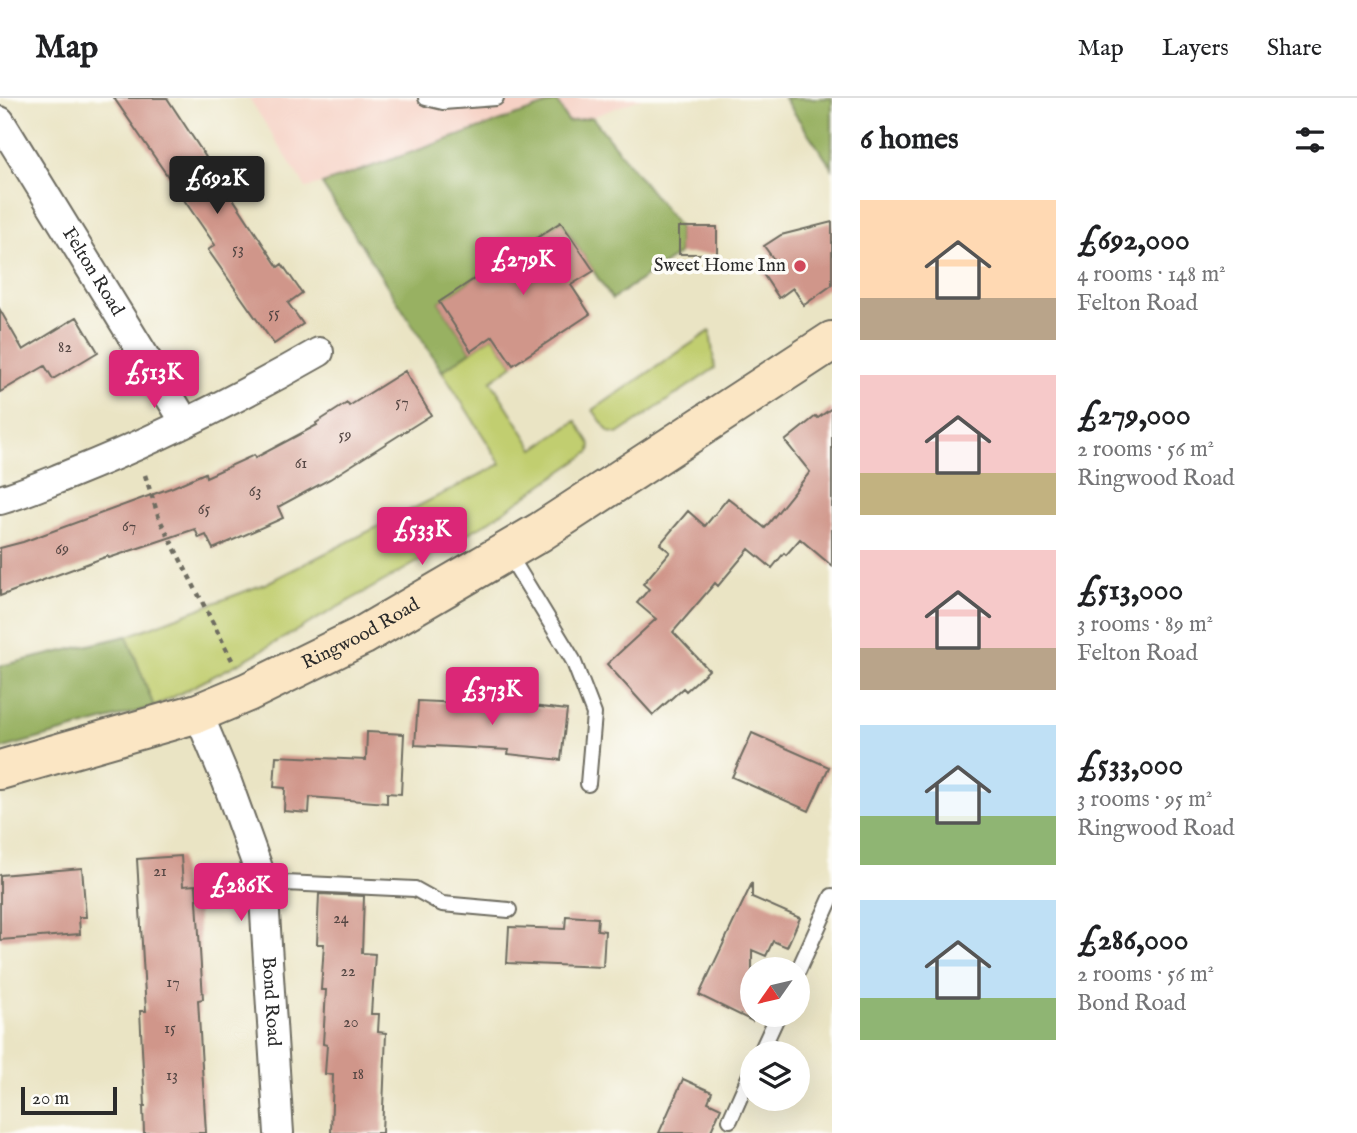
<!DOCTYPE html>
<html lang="en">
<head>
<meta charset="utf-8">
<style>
  body { margin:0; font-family:"IM FELL English",serif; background:#f6f6f6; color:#202124; height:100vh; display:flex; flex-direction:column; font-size:26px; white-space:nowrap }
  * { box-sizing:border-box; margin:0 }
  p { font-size:23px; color:#757577 }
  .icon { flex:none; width:38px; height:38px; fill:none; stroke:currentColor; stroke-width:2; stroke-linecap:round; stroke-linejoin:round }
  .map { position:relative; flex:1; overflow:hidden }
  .drawer { display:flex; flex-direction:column; background:#fff; width:525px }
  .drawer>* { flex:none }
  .needle { width:46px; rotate:236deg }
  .fabs { position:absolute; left:740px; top:859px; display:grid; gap:14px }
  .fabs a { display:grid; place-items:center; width:70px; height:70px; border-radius:50%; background:#fff; box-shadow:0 7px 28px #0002; font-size:35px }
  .scale { position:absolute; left:21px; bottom:18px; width:96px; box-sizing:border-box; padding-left:7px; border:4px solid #2b2b2b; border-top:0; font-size:19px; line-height:24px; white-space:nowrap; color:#2b2b2b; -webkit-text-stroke:5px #fdfcf7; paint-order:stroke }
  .price { position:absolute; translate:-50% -60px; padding:0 16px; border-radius:7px; background:#db2777; color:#fff; font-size:23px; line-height:46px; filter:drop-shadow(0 2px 4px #0008) }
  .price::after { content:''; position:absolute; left:50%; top:42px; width:21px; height:16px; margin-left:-10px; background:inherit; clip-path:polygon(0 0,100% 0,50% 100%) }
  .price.current { background:#222; color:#fff }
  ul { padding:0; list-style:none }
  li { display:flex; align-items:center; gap:21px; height:175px; padding:0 28px }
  li span { display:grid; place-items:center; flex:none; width:196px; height:140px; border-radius:0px; color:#555 }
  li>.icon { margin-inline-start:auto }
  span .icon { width:84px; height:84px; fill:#fffc; stroke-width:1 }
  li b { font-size:30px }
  h2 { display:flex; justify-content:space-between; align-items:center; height:84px; padding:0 28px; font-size:30px }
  header { display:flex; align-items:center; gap:42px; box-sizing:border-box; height:98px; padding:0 35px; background:#fff; border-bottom:2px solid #e0e0e0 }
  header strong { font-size:33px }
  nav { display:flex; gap:38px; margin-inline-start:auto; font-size:24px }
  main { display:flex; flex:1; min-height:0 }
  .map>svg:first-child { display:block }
  .built { fill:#f6d1c5 }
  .green { fill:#c1ce70; stroke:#767c4e; stroke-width:2 }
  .forest { fill:#98b162; stroke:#626e46; stroke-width:2 }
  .building { fill:#d0968a }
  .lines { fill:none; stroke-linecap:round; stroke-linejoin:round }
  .service-casing { stroke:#6e6c61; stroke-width:18 }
  .minor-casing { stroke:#6e6c61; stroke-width:32 }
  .secondary-casing { stroke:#6e6c61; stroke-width:42 }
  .path { stroke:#6e6c61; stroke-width:4.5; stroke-dasharray:5 5; stroke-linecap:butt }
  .service { stroke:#fff; stroke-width:14 }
  .minor { stroke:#fff; stroke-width:28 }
  .secondary { stroke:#fbe6c4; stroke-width:38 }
  .poi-dot { fill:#d1495b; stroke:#fdfcf7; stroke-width:2.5 }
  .labels { text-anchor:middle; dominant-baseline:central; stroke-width:7; stroke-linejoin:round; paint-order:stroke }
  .number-label { font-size:16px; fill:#544643 }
  .poi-label { font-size:19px; fill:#2b2b2b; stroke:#fdfcf7; text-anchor:end }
  .street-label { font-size:19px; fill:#2b2b2b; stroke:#fdfcf7 }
</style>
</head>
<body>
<header>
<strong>Map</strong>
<nav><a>Map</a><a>Layers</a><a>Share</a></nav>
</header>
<main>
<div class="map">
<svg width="832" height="1035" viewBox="0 0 832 1035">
  <rect width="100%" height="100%" fill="#fdfcf7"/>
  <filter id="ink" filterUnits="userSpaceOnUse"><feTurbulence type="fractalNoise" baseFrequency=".0143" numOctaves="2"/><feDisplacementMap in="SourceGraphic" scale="14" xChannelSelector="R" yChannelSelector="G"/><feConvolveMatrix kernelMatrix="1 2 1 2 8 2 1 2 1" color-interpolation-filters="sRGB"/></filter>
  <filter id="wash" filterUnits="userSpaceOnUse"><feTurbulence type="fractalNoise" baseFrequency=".00686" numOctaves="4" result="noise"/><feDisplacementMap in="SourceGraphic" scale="28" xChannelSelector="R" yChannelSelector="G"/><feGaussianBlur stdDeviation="1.57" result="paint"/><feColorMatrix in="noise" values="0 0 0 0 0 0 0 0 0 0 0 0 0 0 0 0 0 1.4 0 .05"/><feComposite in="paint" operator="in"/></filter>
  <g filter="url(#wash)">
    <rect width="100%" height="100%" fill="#eae4c4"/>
    <path class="built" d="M 249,0 L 642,0 L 592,19 L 568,24 L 556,3 L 322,86 L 306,90 Z"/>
    <path class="green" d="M 710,233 L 715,270 L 618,336 L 609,334 L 593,312 Z
      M 493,238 L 513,267 L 491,283 L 534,351 L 576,323 L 591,347 L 590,354 L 488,424 L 241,564 L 154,609 L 127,538 L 267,485 L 501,366 L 442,273 Z"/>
    <path class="forest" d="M 784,0 L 832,0 L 832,70 Z
      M 557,3 L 568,24 L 592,19 L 679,129 L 679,156 L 612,201 L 561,124 L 439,204 L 471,253 L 442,273 L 322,86 Z
      M 127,538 L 154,609 L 0,651 L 0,568 Z"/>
    <g id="blocks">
      <path class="building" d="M 114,0 L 167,0 L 278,169 L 282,166 L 302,195 L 288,205 L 303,226 L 274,246 L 208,152 L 215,147 Z
        M 561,124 L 594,173 L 571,187 L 590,216 L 513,267 L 493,238 L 471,253 L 439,204 Z
        M 832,124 L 832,187 L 804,207 L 793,190 L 779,200 L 761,173 L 775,163 L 764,148 L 781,137 Z
        M 679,129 L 717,129 L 717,156 L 679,156 Z
        M 0,212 L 23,252 L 77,219 L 98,254 L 53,281 L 45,268 L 0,294 Z
        M 405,273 L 431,317 L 330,381 L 278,409 L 283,420 L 213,451 L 206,437 L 199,440 L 195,431 L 109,460 L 108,458 L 0,498 L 0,450 L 23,444 L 173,389 L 205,375 L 206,379 L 254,357 L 255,360 L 317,327 L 316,325 L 347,305 L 349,308 Z
        M 832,310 L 832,468 L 800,441 L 786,457 L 784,455 L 772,470 L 749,451 L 718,488 L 715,485 L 673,534 L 709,572 L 686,593 L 683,590 L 653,617 L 607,566 L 656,521 L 637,505 L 649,491 L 643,486 L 670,454 L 660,446 L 688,413 L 705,428 L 728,400 L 765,430 L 810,374 L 785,343 L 816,318 L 818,320 Z
        M 461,600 L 567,612 L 561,662 L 508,656 L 509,652 L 415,647 L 418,603 L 461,605 Z
        M 367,634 L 404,636 L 401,696 L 387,695 L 387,705 L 310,699 L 309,715 L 284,713 L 285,690 L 274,689 L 276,658 L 366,662 Z
        M 752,635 L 829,669 L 809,713 L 732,679 Z
        M 181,758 L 183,788 L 196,787 L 203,901 L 198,902 L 206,1035 L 144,1035 L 143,1008 L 145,1008 L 140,913 L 146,913 L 137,761 Z
        M 82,770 L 86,819 L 79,819 L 80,836 L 0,842 L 0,777 Z
        M 752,785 L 752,799 L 800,820 L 787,849 L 773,843 L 766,858 L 752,852 L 752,923 L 699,897 Z
        M 319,796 L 364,798 L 362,855 L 375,856 L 371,916 L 379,916 L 378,934 L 386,935 L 382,1035 L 331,1035 L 333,977 L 325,976 L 327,947 L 323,946 L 326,892 L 321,892 L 324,846 L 317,846 Z
        M 566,818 L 598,820 L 597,832 L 605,833 L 603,869 L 507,865 L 509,829 L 565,831 Z
        M 683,981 L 712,994 L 708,1004 L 721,1010 L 710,1035 L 659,1035 Z"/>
    </g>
  </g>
  <g filter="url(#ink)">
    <use href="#blocks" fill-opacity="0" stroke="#6e6c61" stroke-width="2"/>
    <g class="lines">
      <defs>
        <path id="service" d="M 426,0 L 443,4 L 496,0
          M 508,455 L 573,562 L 594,616 L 588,686
          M 263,784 L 415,791 L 442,806 L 509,812
          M 798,873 L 832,798
          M 760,956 L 778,917
          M 730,1022 L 752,972"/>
        <g id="minor">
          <path id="s1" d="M 0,23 L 185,324"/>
          <path d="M 0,402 C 24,395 47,385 70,376 C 156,342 239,300 319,254"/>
          <path id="s2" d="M 198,615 L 227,684 L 263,784 L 279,1035"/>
        </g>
        <g id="secondary">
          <path id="s3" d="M 0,672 L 198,615 L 248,594 L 362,538 L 540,434 L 832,243"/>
        </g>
      </defs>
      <use href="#service" class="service-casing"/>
      <use href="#minor" class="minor-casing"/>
      <use href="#secondary" class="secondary-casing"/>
      <path class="path" d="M 145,377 L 159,420 L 232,562"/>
      <use href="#service" class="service"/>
      <use href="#minor" class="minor"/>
      <use href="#secondary" class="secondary"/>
    </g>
  </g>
  <circle class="poi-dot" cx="800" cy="168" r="7"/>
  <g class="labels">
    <g class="number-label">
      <text x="238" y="152">53</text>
      <text x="274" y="216">55</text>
      <text x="65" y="250">82</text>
      <text x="402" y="305">57</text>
      <text x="345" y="338">59</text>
      <text x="301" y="366">61</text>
      <text x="255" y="394">63</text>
      <text x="204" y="412">65</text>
      <text x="129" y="429">67</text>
      <text x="62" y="452">69</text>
      <text x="160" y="774">21</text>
      <text x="341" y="821">24</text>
      <text x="348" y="874">22</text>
      <text x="173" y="885">17</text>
      <text x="351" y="925">20</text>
      <text x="170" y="931">15</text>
      <text x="358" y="977">18</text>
      <text x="172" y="978">13</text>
    </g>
    <g class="poi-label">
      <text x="786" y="168">Sweet Home Inn</text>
    </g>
    <g class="street-label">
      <text stroke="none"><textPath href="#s1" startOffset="177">Felton Road</textPath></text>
      <text stroke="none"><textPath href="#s3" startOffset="387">Ringwood Road</textPath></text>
      <text stroke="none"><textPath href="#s2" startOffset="301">Bond Road</textPath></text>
    </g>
  </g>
</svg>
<div class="fabs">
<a><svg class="needle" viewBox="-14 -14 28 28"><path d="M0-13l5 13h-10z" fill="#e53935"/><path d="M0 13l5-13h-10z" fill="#757577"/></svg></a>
<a><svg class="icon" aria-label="layers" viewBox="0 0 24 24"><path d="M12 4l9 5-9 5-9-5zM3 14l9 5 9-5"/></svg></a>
</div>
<div class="scale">20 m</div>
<b class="price current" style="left:217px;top:118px">£692K</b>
<b class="price" style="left:523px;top:199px">£279K</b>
<b class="price" style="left:154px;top:312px">£513K</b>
<b class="price" style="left:422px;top:469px">£533K</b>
<b class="price" style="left:492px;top:629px">£373K</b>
<b class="price" style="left:241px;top:825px">£286K</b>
</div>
<section class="drawer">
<h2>6 homes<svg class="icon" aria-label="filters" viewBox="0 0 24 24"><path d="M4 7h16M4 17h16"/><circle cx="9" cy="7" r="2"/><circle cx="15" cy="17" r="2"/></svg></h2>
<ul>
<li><span style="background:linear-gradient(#ffd9b3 70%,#b9a48a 0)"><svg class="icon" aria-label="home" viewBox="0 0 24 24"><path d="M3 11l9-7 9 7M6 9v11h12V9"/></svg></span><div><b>£692,000</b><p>4 rooms · 148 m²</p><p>Felton Road</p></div></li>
<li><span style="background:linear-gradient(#f6c9c9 70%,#c2b280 0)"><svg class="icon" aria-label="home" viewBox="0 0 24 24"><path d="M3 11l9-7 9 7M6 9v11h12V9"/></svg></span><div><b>£279,000</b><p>2 rooms · 56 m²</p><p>Ringwood Road</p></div></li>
<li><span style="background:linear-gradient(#f6c9c9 70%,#b9a48a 0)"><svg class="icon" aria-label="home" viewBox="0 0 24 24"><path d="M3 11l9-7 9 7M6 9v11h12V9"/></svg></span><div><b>£513,000</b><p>3 rooms · 89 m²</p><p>Felton Road</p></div></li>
<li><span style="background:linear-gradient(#bfe0f5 65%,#8fb573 0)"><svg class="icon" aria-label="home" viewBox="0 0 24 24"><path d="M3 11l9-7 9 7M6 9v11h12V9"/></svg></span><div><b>£533,000</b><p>3 rooms · 95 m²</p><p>Ringwood Road</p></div></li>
<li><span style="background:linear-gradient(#bfe0f5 70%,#8fb573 0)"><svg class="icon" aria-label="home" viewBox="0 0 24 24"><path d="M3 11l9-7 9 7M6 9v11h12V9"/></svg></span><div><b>£286,000</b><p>2 rooms · 56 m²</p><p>Bond Road</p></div></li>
</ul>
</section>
</main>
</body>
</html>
